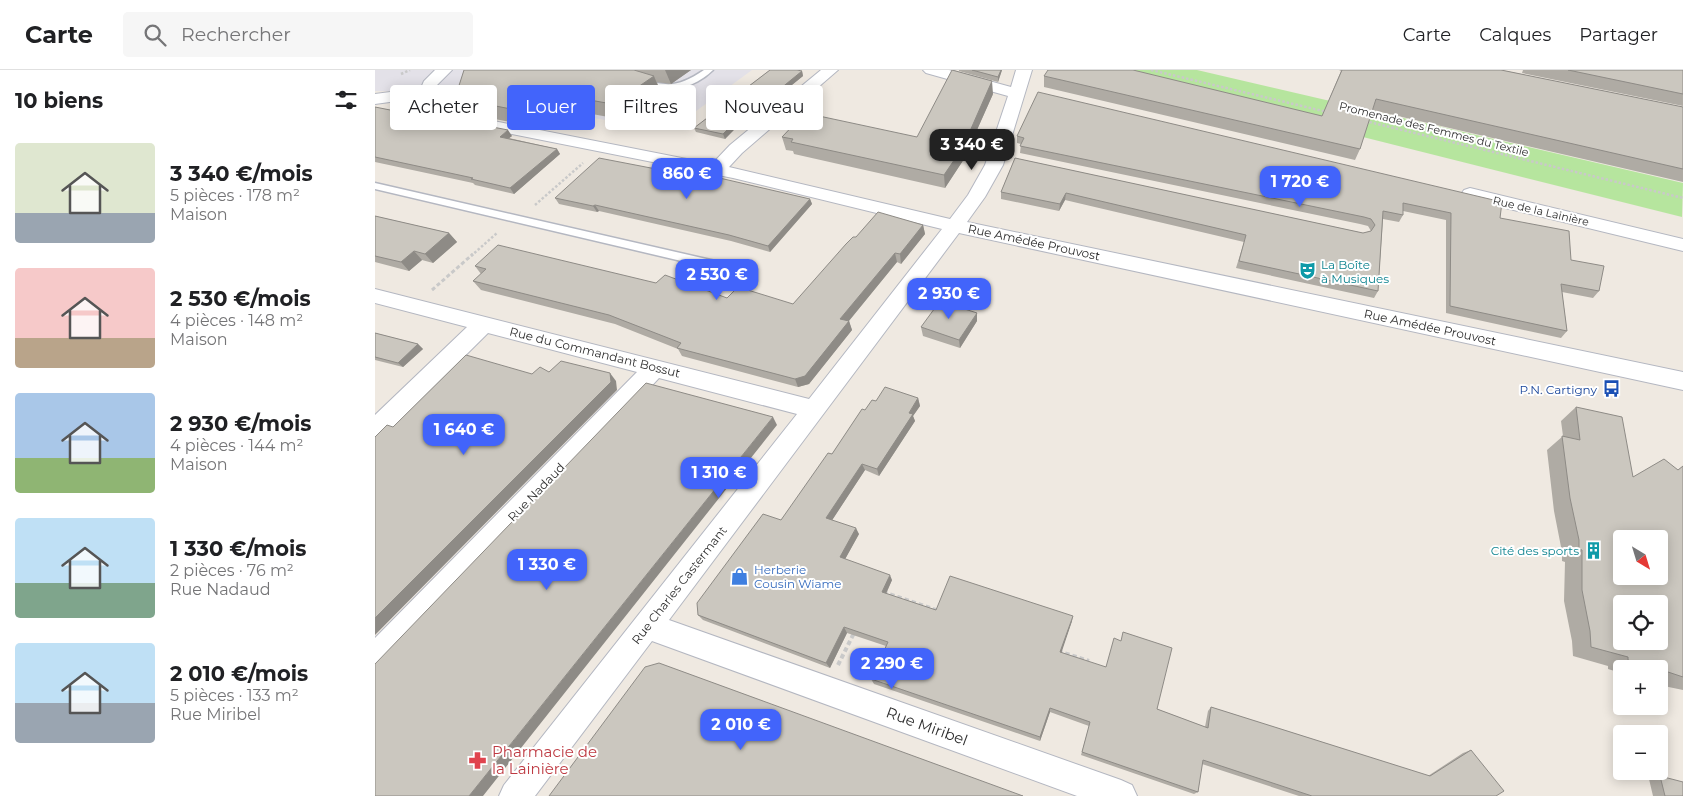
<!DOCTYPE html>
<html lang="fr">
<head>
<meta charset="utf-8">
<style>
  body { margin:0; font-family:Montserrat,sans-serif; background:#f6f6f6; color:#202124; height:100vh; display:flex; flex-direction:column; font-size:19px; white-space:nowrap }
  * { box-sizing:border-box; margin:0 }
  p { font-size:16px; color:#757577 }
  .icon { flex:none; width:28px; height:28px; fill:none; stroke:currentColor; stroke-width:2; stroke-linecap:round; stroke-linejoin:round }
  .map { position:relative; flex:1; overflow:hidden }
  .side { display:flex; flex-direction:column; background:#fff; width:375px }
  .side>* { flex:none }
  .top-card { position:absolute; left:15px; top:15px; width:475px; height:45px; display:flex; gap:10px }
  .needle { width:32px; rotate:142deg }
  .buttons { position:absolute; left:1238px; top:460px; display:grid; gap:10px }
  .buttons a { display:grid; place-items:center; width:55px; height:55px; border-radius:5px; background:#fff; box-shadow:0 2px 12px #0003; font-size:25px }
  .price { position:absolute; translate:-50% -42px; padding:0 11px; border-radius:10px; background:#4264fb; color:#fff; font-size:16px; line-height:32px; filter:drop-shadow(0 1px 2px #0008) }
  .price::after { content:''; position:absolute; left:50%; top:30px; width:15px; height:11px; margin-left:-8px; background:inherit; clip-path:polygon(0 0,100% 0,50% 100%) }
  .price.on { background:#222; color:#fff }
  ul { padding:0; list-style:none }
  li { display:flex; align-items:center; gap:15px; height:125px; padding:0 15px }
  li span { display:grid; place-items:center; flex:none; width:140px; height:100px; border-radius:5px; color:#555 }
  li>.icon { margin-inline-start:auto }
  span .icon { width:60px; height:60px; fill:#fffc; stroke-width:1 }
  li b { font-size:21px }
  h2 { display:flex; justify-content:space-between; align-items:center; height:60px; padding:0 15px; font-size:21px }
  .tag { padding:0 18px; border-radius:5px; background:#fff; box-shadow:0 2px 12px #0003; font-size:18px; line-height:45px }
  .tag.on { background:#4264fb; color:#fff }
  header { display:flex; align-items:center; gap:30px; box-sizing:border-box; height:70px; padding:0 25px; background:#fff; border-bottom:1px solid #e0e0e0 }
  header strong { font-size:24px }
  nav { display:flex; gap:28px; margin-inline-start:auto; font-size:18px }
  .search { width:350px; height:45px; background:#f6f6f6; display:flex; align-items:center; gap:12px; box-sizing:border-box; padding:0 18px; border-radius:5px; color:#757577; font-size:19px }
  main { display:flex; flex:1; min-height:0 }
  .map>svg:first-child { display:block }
  .industrial { fill:#e3e1e8 }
  .green { fill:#b6e59e }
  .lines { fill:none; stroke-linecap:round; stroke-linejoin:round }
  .service-casing { stroke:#b4b7c1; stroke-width:3 }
  .minor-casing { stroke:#b4b7c1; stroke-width:2 }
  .path-far2 { stroke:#c9c9c9; stroke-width:2.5; stroke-dasharray:2.5 2; stroke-linecap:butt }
  .path-far1 { stroke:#c9c9c9; stroke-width:3; stroke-dasharray:4 2.5; stroke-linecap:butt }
  .path { stroke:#c9c9c9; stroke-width:4; stroke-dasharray:4.5 3; stroke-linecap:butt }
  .service { fill:#fff; fill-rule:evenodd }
  .minor { fill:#fff; fill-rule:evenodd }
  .wall { fill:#afaba4 }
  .shaded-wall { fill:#8e8b86 }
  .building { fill:#cbc7bf; stroke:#8e8b86; fill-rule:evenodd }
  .labels { text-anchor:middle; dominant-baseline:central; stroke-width:4; stroke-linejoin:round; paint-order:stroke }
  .far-street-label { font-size:11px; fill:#2e2e2e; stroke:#fff }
  .street-label { font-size:12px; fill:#2e2e2e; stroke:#fff }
  .culture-label { font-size:12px; fill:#0d838f; stroke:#fff; text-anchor:start }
  .transit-label { font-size:12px; fill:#164399; stroke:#fff; text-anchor:end }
  .shop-label { font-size:12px; fill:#366cbe; stroke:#fff; text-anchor:start }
  .near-street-label { font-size:15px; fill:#2e2e2e; stroke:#fff }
  .near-health-label { font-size:15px; fill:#be3a42; stroke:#fff; text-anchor:start }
</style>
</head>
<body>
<header>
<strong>Carte</strong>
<div class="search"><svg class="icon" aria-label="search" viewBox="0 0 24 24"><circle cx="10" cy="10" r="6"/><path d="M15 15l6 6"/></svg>Rechercher</div>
<nav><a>Carte</a><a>Calques</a><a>Partager</a></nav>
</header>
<main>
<section class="side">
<h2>10 biens<svg class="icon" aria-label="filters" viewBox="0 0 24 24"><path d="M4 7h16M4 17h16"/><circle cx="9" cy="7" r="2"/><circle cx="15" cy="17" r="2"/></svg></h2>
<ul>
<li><span style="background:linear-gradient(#dfe7d0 70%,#9aa5b1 0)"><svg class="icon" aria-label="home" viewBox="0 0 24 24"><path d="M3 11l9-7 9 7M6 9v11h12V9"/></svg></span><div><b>3 340 €/mois</b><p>5 pièces · 178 m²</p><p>Maison</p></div></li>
<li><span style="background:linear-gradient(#f6c9c9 70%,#b9a48a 0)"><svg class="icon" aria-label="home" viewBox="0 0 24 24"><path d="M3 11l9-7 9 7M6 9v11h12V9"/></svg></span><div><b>2 530 €/mois</b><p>4 pièces · 148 m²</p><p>Maison</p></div></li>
<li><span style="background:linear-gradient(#a9c7e8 65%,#8fb573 0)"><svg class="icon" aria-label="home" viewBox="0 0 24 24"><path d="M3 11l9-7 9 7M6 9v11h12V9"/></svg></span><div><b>2 930 €/mois</b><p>4 pièces · 144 m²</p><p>Maison</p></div></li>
<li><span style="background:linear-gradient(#bfe0f5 65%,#7fa58c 0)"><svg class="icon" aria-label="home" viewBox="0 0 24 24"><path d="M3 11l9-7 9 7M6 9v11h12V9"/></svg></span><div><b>1 330 €/mois</b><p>2 pièces · 76 m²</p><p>Rue Nadaud</p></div></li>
<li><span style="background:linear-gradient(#bfe0f5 60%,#9aa5b1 0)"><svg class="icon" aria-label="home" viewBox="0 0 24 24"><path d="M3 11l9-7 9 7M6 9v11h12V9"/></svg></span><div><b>2 010 €/mois</b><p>5 pièces · 133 m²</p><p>Rue Miribel</p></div></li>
</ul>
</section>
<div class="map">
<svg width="1308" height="726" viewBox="0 0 1308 726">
  <rect width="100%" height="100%" fill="#efe9e1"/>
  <path class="industrial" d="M 0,0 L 377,0 L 298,58 L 285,55 L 280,59 L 74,22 L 0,21 Z"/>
  <path class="green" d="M 749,0 L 822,0 L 1308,113 L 1307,147 L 968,62 Z"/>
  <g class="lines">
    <defs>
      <path id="service" d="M 329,0 L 338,0 C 320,18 286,28 264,12 L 268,10 C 296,17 305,16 329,0 Z
        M 0,113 L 349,193 L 354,197 L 349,201 L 0,119 Z"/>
      <path id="minor" d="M 60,0 L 77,0 L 62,15 L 59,26 L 64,36 L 83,44 L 337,94 L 355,75 L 446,0 L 463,0 L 367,83 L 354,97 L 575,149 L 593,125 L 610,95 L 633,26 L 551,3 L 548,0 L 574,0 L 636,17 L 641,0 L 657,0 L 628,95 L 610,127 L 592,152 L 1308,302 L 1308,320 L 584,163 L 294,550 L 746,710 L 757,715 L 762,726 L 702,726 L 277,571 L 160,726 L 124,726 L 129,715 L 422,344 L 284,308 L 10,599 L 0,604 L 0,568 L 262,302 L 113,263 L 8,367 L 0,370 L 0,345 L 92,257 L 0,233 L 0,219 L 434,329 L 567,159 L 358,108 L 72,51 L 52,42 L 44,28 L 0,34 L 0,24 L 46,18 L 49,11 Z
        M 1095,118 L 1308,169 L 1308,181 L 1089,128 L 1086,124 L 1089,120 Z"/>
    </defs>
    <use href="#service" class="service-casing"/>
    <use href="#minor" class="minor-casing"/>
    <path class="path-far2" d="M 776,0 L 952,42
      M 26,4 L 35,0
      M 990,51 L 1308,128
      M 160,135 L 208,93
      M 96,186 L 122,163"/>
    <path class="path-far1" d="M 57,220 L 98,184"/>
    <path class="path" d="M 508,522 L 564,541
      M 683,581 L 714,591
      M 463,595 L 479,563"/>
    <use href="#service" class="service"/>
    <use href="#minor" class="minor"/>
  </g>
  <path class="wall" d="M 89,0 L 316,0 L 296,14 L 282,12 L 285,21 L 275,28 L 278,35 L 255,51 L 174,36 L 150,55 L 90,43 L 80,28 Z
    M 395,0 L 427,1 L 428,6 L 407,23 L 397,21 L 350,69 L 321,62 L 319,58 Z
    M 584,0 L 627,0 L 623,12 L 584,1 Z
    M 964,0 L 1126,0 L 1308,37 L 1308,112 L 997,40 L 985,79 L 980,90 L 669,17 L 669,6 L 947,46 L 966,1 Z
    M 1148,0 L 1308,0 L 1308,36 L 1147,3 Z
    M 618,24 L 589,89 L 570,118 L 419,84 L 418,81 L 411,80 L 407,67 L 542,67 Z
    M 0,37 L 137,66 L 134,68 L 182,79 L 185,84 L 139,124 L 100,115 L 98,113 L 0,92 Z
    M 642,66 L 1125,148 L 1196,190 L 1224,221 L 1218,228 L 1187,222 L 1192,261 L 1186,268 L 1071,243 L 1071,150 L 1028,141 L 1028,145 L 1024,152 L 1008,149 L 1003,221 L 999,228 L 861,198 L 869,172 L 690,130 L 684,141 L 626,129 L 626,122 L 640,88 L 988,163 L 996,161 L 993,156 L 985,154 L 645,83 L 646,74 L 642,73 Z
    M 307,104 L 435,129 L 437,134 L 395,182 L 356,171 L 224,141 L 222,142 L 184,134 L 180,128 Z
    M 0,146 L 74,163 L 82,172 L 58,193 L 47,190 L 34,201 L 0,192 Z
    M 548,155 L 550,164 L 526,194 L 522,192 L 474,251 L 477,260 L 434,314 L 423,317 L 307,286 L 303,279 L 240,254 L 106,220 L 98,211 L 106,204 L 100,196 L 281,213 L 352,228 L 418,234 L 481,167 Z
    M 602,251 L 585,278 L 548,266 L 546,257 Z
    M 0,263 L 43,274 L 48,279 L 28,297 L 0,290 Z
    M 543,328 L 545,336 L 538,346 L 540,351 L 504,406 L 490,400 L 457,450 L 484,464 L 470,489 L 517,510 L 511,524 L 561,540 L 697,551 L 686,582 L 782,639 L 830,657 L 833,641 L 836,637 L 1053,706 L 1088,683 L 1096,680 L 1121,726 L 924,726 L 827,694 L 823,722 L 819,724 L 706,685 L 714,656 L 675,642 L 665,671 L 499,614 L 496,609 L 511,576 L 472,563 L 455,598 L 328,550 L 323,545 L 406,450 L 457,384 L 490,340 L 501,331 Z
    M 1201,337 L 1258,407 L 1303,400 L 1308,396 L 1308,620 L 1284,615 L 1284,599 L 1246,599 L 1246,603 L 1233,599 L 1233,596 L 1198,586 L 1197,571 L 1189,531 L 1190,492 L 1187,491 L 1187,482 L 1179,441 L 1172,380 L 1188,366 L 1186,351 Z
    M 1285,706 L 1308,726 L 1278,726 L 1274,709 Z"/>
  <path class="shaded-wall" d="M 290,0 L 316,0 L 296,14 Z
    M 626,0 L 627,0 L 623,12 L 623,7 Z
    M 427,1 L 428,6 L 407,23 L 405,19 Z
    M 279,6 L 285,21 L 275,28 L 278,35 L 255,51 L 248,36 L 263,17 Z
    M 617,11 L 618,24 L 589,89 L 570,118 L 569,105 Z
    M 396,16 L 397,21 L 350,69 L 348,64 Z
    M 165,21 L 174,36 L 150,55 L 141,40 Z
    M 133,60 L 137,66 L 129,72 L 125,67 Z
    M 182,79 L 185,84 L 139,124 L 135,118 Z
    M 691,123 L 690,130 L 684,141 L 685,134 Z
    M 435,129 L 437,134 L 395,182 L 393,176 Z
    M 220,135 L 224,141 L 222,142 L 218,136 Z
    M 548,155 L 550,164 L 526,194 L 525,184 Z
    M 74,163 L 82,172 L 58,193 L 50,184 Z
    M 39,181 L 47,190 L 34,201 L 26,192 Z
    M 520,183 L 522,192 L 468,258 L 465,249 Z
    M 602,243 L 602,251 L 585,278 L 584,270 Z
    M 474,251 L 477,260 L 434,314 L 423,317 L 420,309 Z
    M 43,274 L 48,279 L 28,297 L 23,293 Z
    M 235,303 L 241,311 L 242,320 L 0,565 L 0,548 Z
    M 543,328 L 545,336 L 538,346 L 540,351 L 504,406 L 502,399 Z
    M 398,347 L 402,355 L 108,726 L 94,726 Z
    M 487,394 L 490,400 L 454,455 L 451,448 Z
    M 481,458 L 484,464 L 468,493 L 465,487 Z
    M 515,505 L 517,510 L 509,528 L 507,522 Z
    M 698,546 L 697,551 L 685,587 L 685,582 Z
    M 469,557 L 472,563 L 455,598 L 451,593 Z
    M 675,638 L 675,642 L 665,671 L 665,667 Z"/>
  <path class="building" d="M 89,0 L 259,0 L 279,6 L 263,17 L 272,20 L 248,36 L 165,21 L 141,40 L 80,28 Z
    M 395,0 L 422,0 L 427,1 L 405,19 L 396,16 L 348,64 L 319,58 Z
    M 577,0 L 617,11 L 588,77 L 569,105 L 416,72 L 418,69 L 407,67 L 427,46 L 441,48 L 444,46 L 542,67 Z
    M 597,0 L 626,0 L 623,7 Z
    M 673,0 L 758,0 L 947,46 L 967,0 L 1126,0 L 1308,37 L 1308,99 L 1001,29 L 985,79 L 669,6 Z
    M 1193,0 L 1308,0 L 1308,24 Z
    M 663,22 L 1127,132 L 1125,148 L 1194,161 L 1196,190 L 1229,196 L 1224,221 L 1186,214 L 1192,261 L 1075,236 L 1076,143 L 1028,133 L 1028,145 L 1008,141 L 1003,221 L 864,191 L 871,165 L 691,123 L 685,134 L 626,122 L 640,88 L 988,163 L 996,161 L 1000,155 L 996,149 L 989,147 L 645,76 L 649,68 L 642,66 Z
    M 0,37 L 81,53 L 82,50 L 133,60 L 125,67 L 182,79 L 135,118 L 96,109 L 98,108 L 0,87 Z
    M 224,88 L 307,104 L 310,100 L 435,129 L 393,176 L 354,165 L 220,135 L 218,136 L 180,128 Z
    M 503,142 L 548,155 L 525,184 L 520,183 L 465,249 L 474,251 L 430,306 L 420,309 L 302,278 L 306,273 L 234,245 L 98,211 L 111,199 L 100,196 L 123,175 L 281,213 L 290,205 L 352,228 L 363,217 L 418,234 L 471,174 L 478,167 L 481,167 Z
    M 0,146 L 74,163 L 50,184 L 39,181 L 26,192 L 0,186 Z
    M 565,231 L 602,243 L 584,270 L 546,257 Z
    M 0,263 L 43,274 L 23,293 L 0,287 Z
    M 91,285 L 157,304 L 165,297 L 174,302 L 186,291 L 235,303 L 236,312 L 0,548 L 0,367 L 12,355 L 18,357 Z
    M 271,313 L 398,347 L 94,726 L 0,726 L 0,594 Z
    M 510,317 L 543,328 L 534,343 L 538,344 L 502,399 L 487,394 L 451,448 L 481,458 L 465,487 L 515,505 L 507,522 L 561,540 L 575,506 L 698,546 L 685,582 L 731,597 L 739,568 L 746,571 L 748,562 L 797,578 L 782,639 L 833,658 L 836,637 L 1055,706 L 1096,680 L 1129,721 L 1121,726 L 937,726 L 828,690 L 823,722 L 707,682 L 715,652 L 675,638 L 665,667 L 496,609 L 513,572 L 469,557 L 451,593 L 323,545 L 322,533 L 388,444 L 406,450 L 453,383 L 457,384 L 487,339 L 490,340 L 497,330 L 501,331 Z
    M 1201,337 L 1247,347 L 1258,407 L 1289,389 L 1303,400 L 1308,396 L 1308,607 L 1284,599 L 1281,599 L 1253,590 L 1253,587 L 1216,577 L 1215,561 L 1207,520 L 1207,480 L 1204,479 L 1204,470 L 1195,428 L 1187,366 L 1205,370 ZM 1246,469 L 1284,469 L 1284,506 L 1246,506 ZM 1246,534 L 1284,534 L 1284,571 L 1246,571 Z
    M 284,593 L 648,726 L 174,726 L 270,597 Z
    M 1285,706 L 1308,712 L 1308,726 L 1290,726 Z"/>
  <defs>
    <symbol id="theatre-bare" viewBox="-9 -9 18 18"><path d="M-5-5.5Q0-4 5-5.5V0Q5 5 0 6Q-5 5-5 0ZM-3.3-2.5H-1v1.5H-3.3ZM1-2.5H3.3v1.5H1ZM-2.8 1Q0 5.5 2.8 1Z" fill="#0f9aa8" stroke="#fff" stroke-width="2.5" paint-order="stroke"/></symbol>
    <symbol id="bus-bare" viewBox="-9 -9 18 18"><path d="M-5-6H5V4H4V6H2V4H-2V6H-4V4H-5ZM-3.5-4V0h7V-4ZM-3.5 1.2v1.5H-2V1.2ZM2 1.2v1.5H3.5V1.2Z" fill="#1a4fb4" stroke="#fff" stroke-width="2.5" paint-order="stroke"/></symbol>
    <symbol id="building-bare" viewBox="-9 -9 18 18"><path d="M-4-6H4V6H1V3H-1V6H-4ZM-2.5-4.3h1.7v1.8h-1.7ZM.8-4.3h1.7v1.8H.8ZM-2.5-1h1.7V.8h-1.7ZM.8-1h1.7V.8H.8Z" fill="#0f9aa8" stroke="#fff" stroke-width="2.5" paint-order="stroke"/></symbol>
    <symbol id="shop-bare" viewBox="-9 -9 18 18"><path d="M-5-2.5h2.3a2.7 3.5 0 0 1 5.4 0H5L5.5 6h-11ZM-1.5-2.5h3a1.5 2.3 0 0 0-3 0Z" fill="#3f7fe0" stroke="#fff" stroke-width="2.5" paint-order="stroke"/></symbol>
    <symbol id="pharmacy-bare" viewBox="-9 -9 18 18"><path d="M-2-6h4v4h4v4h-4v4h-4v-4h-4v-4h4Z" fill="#e0444e" stroke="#fff" stroke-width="2.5" paint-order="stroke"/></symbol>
  </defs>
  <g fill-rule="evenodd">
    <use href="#theatre-bare" x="920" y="188" width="25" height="25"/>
    <use href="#bus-bare" x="1224" y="306" width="25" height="25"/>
    <use href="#building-bare" x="1206" y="468" width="25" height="25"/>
    <use href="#shop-bare" x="352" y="494" width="25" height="25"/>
    <use href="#pharmacy-bare" x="90" y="678" width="25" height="25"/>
  </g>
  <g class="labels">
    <g class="far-street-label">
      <text transform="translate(1059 59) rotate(14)">Promenade des Femmes du Textile</text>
      <text transform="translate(1166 141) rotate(13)">Rue de la Lainière</text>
    </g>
    <g class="street-label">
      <text transform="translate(659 172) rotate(12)">Rue Amédée Prouvost</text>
      <text transform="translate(1055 257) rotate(12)">Rue Amédée Prouvost</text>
      <text transform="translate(220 282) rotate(14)">Rue du Commandant Bossut</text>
      <text transform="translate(161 422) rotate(-46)">Rue Nadaud</text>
      <text transform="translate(304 515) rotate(-52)">Rue Charles Castermant</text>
    </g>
    <g class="culture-label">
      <text x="946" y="194">La Boîte<tspan x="946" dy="14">à Musiques</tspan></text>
      <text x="1204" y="480" text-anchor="end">Cité des sports</text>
    </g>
    <g class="transit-label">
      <text x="1222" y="319">P.N. Cartigny</text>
    </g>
    <g class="shop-label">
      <text x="379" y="499">Herberie<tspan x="379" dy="14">Cousin Wiame</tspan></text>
    </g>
    <g class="near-street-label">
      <text transform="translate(552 656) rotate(20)">Rue Miribel</text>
    </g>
    <g class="near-health-label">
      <text x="117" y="681">Pharmacie de<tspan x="117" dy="17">la Lainière</tspan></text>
    </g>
  </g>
</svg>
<div class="buttons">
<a><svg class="needle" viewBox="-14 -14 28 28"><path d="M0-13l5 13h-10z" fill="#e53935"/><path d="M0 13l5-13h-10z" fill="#757577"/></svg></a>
<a><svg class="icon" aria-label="locate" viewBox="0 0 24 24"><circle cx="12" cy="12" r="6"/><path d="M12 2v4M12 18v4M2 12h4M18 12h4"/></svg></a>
<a>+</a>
<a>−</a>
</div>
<b class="price on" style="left:597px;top:101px">3 340 €</b>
<b class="price" style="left:312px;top:130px">860 €</b>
<b class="price" style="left:925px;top:138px">1 720 €</b>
<b class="price" style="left:342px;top:231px">2 530 €</b>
<b class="price" style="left:574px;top:250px">2 930 €</b>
<b class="price" style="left:89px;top:386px">1 640 €</b>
<b class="price" style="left:344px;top:429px">1 310 €</b>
<b class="price" style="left:172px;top:521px">1 330 €</b>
<b class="price" style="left:517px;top:620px">2 290 €</b>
<b class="price" style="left:366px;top:681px">2 010 €</b>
<div class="top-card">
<a class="tag">Acheter</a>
<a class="tag on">Louer</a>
<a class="tag">Filtres</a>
<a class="tag">Nouveau</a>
</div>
</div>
</main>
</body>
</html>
